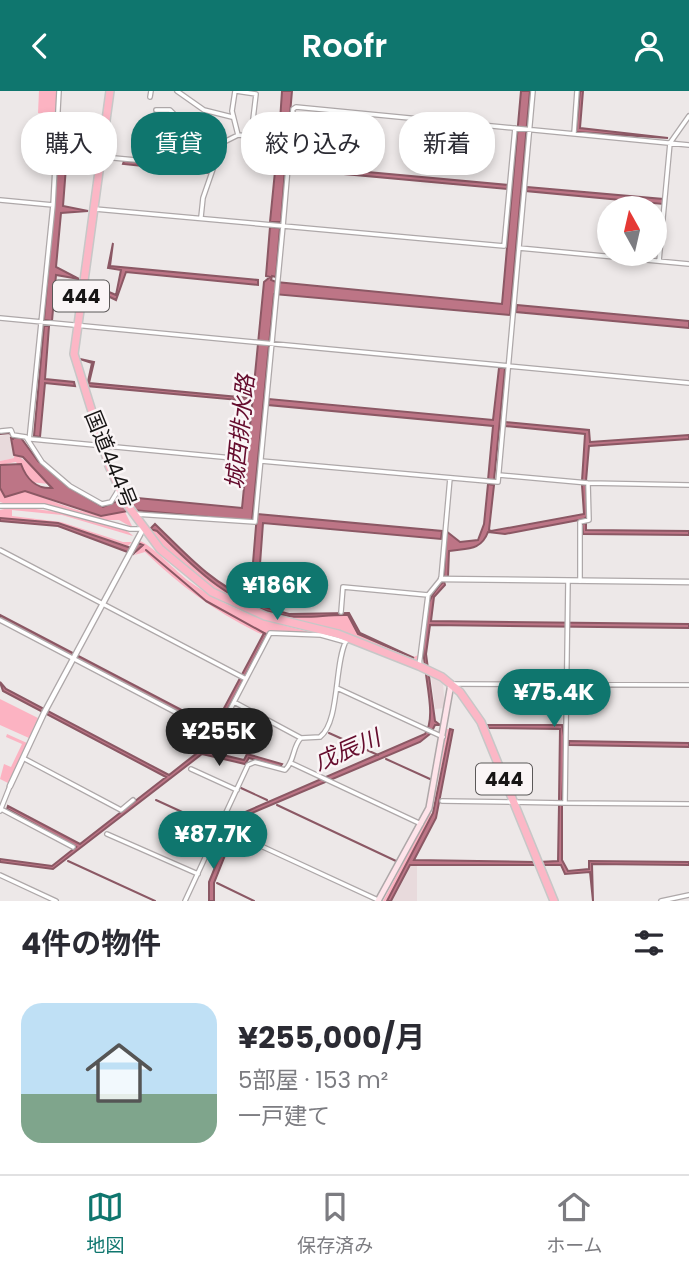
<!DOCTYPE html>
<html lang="ja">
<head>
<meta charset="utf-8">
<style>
  body { margin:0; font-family:Poppins,"Noto Sans JP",sans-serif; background:#f2f2f3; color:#2b2b33; height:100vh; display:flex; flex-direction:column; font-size:26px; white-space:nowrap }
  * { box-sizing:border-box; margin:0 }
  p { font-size:23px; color:#7c7c81 }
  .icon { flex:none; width:38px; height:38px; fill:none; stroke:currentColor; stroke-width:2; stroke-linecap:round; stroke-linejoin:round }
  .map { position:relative; height:810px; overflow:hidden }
  .drawer { display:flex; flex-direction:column; background:#fff; flex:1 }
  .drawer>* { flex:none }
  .guide { position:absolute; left:21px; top:21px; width:648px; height:63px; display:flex; gap:14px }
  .needle { width:46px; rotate:352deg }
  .buttons { position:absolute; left:597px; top:105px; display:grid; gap:14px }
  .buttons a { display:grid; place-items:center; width:70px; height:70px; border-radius:50%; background:#fff; box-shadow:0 4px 10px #0003; font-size:35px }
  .price { position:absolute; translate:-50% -60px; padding:0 16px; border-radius:24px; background:#0f766e; color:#fff; font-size:23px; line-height:46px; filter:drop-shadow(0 2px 4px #0008) }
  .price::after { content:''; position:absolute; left:50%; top:42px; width:21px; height:16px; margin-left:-10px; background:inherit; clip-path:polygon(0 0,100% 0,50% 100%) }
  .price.active { background:#222; color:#fff }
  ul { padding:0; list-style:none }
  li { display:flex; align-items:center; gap:21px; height:175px; padding:0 21px }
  li span { display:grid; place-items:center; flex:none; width:196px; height:140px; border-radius:21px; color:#555 }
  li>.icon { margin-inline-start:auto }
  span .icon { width:84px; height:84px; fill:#fffc; stroke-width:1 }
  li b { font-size:30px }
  h2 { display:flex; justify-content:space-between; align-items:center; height:84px; padding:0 21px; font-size:30px }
  .chip { padding:0 24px; border-radius:28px; background:#fff; box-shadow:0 4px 10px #0003; font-size:24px; line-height:63px }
  .chip.active { background:#0f766e; color:#fff }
  header { display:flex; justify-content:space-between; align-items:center; height:91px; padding:0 21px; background:#0f766e; color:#fff; font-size:32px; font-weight:600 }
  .tab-bar { display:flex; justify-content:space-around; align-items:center; height:98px; border-top:2px solid #e1e1e2; background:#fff; font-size:19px; color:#7c7c81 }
  .tab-bar a { display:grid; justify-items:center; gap:4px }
  .tab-bar .active { color:#0f766e }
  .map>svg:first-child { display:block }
  .built { fill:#e8dadc }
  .green { fill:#fcb3c2 }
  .water { fill:#bd7586; stroke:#8b5864; stroke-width:2 }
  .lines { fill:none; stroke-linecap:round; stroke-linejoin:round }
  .stream { stroke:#8b5864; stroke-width:2 }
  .minor-casing { stroke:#aea8a9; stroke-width:6 }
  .tertiary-casing { stroke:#aea8a9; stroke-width:7 }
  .secondary-casing { stroke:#aea8a9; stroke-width:8 }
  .trunk-casing { stroke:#c7c7c7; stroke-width:10 }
  .minor { stroke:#fff; stroke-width:3.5 }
  .tertiary { stroke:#fff; stroke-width:4.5 }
  .secondary { stroke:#fee4ea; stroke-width:5 }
  .trunk { stroke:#fcb7c6; stroke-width:7 }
  .labels { text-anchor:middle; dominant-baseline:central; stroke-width:5; stroke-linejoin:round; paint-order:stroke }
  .shield { fill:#faf5f6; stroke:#5b5858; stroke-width:2 }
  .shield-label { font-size:19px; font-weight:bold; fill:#171515 }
  .street-label { font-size:21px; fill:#171515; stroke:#faf5f6 }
  .water-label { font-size:23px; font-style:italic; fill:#650c2d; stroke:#faf5f6 }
</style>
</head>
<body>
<header><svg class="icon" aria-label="back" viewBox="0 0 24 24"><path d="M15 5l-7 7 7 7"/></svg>Roofr<svg class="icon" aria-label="person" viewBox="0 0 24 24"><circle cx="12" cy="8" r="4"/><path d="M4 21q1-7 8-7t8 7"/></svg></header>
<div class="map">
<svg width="689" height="810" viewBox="0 0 689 810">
  <rect width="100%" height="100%" fill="#ede8e8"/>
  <path class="built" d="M 10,343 L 14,367 L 0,370 L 0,345 Z
    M 431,584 L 443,592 L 445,617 L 435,618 Z
    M 411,775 L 417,775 L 417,810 L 392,810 Z"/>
  <path class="green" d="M 39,0 L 57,0 L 56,24 L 38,22 Z
    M 14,364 C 25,366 39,385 49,393 L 30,391 L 16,371 L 0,374 L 0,370 L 14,367 Z
    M 0,397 C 8,402 18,398 27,401 C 58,410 92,432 124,419 L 133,437 L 119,429 L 104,429 L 49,414 L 6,413 L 0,411 Z
    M 13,416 C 34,416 123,430 133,445 L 62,424 L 12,419 L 12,425 L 61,431 L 123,451 L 132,451 L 128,455 L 58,432 L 0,427 L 0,419 Z
    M 149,438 L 157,440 C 195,478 232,516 288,525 C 307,528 329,523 348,524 L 358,543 L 414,566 L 418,564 L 417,572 L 264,522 L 215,500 L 169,464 Z
    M 140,450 C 152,454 176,481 190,491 C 230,520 271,532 319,543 L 269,541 L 261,543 C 218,523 179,494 145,461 L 131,465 L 136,463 Z
    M 0,608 L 38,627 L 29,647 L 0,634 Z
    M 447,638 L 450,638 L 429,731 L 387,810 L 383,810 L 429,724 L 436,702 Z
    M 7,643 L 27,652 L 8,692 L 0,688 L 4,673 L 11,676 L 22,653 L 6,646 Z"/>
  <path class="water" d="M 282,0 L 292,0 L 288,46 L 279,45 Z
    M 521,0 L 530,0 L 510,224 L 274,203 L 252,430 L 133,419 L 101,425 L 25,400 L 5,406 L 0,397 L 0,374 L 21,373 C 26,387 36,398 52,397 L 23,366 L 14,364 L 11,347 L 21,347 L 38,370 L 68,396 L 103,416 L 127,406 L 242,417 L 264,191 L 270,186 L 266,185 L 270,136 L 280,137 L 276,186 L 272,185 L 271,189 L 276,191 L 502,213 Z
    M 580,0 L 583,0 L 580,37 L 668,47 L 576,41 Z
    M 61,30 L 68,31 L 66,69 L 95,72 L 66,76 L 63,115 L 88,120 L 61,122 L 56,176 L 79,188 L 56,184 L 52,230 L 44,229 Z
    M 278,50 L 287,51 L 281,131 L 270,131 Z
    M 124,70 L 209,78 L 210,78 L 209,82 L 123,73 Z
    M 291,74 L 508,94 L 507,98 L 290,78 Z
    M 527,96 L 663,108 L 663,113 L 526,100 Z
    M 113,152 L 110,175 L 258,189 L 258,194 L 126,181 L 116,209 L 85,194 L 86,191 L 116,204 L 121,179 L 108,177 Z
    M 517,214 L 689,230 L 689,237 L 516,221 Z
    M 44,235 L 49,235 L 45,288 L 74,291 L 75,295 L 45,292 L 40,346 L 34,345 Z
    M 80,268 L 94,271 L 89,292 L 249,307 L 249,310 L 87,295 L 92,272 Z
    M 499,277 L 505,277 L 494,389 L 488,389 L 493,335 L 268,314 L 269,308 L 493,329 Z
    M 505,331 L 589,339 L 590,351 L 689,344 L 689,348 L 589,355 L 586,390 L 582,390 L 585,343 L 505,335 Z
    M 488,393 L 494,394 L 489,439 L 491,440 L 584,423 L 582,394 L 586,394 L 588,425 L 584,428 L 505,443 L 488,441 C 481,460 467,457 449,460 L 448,486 L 444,486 L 446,440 L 460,451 L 478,449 L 484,433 Z
    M 257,423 L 442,440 L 441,448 L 263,432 L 257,514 L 289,523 L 349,522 L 360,542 L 414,567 L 358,543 L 348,524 C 329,523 307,528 288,525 C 232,516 195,478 157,440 L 150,438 L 155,433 C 185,462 211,492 250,508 Z
    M 0,427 L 58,432 L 134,458 L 138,452 L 143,454 L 133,463 L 58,435 L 0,430 Z
    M 586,432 L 586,439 L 689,440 L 689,444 L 583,443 L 582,433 Z
    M 444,490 L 445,494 L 434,506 L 431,530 L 689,533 L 689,537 L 430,534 L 426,563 L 435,630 L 440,634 L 435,634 L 431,642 L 420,651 L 240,727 L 214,792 L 214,810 L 209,810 L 209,791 L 236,725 L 425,643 C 445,614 397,533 444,490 Z
    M 0,524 L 214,636 L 264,542 L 267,543 L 206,660 L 244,669 L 247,663 L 282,673 L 280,676 L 249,667 L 245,673 L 202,663 L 53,778 L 0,771 L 0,768 L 52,775 L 76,756 L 7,718 L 8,715 L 80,753 L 166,686 L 3,600 L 0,591 L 6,598 L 169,684 L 202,658 L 211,640 L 0,528 Z
    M 487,634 L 562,634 L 565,650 L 562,710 L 559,710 L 560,638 L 488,637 Z
    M 450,638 L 453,639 L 436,727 L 414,769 L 534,771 L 536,774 L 410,774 L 391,810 L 387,810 L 433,722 Z
    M 569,650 L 689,652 L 689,656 L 569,654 Z
    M 559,714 L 562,714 L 562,769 L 568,780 L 589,778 L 589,770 L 689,771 L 689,774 L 592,773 L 593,810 L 590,781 L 565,783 L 561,774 L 542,774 L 540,771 L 558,770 Z"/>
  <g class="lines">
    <path class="stream" d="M 0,343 L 10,342 L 13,348
      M 146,459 L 206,510 L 264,542
      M 329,642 L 378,664
      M 386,668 L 430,688
      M 241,697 L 267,709
      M 156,709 L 228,742
      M 277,714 L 396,770
      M 68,770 L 155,810
      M 217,792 L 254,810"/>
    <defs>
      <path id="minor" d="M 177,0 L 204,19 L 232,26
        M 235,0 L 232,20 L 238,44
        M 236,0 L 256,3 L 251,45
        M 150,6 L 151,0
        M 156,19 L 170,19 L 176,25 L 177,33 L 211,46 L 214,55 L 207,76
        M 58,28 L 104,33
        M 574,42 L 577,0
        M 103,66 L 212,76
        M 0,109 L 53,114
        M 95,118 L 283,135 L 293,18 L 296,16 L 689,54
        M 201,126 L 203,107 L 222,52 L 238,44 L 290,49
        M 519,157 L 689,173
        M 659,170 L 670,52 L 689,25
        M 0,227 L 689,292
        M 1,340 L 11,339 L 13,344 L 26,346 L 42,371 L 70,395 L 102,413 L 111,411 L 119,398
        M 31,348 L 243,368
        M 29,350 L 53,114 L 59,0
        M 261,370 L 498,391 L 533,0
        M 499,384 L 588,392 L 689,394
        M 0,415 L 44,415 L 130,438 L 143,438
        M 135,423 L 255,431 L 283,135 L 504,155 L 515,37
        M 0,459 L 246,588
        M 580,490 L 580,431 L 589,429 L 588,392
        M 341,521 L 343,496 L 428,504
        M 0,529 L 217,643
        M 419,575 L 428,504 L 441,488 L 450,387
        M 453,593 L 689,594
        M 337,597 L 443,646
        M 234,611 L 301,647 L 320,646 C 340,631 334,573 346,550
        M 210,657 L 270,542 L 321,544 L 346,551
        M 23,667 L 121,719 L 133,709
        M 291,672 L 421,733
        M 191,678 L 237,699
        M 442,710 L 565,712 L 568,490
        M 565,712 L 689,713
        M 1,718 L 73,756
        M 0,720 L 10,695
        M 220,736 L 378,809
        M 107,743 L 198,783
        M 0,784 L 56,810
        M 185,810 L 248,674 L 255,671 L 285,679 C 295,670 292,656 301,647
        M 661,810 L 689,804"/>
      <path id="tertiary" d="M 441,488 L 689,491
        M 10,695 L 44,622 L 143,438"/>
      <path id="secondary" d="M 378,810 L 429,717 L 451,593"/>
      <path id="trunk" d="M 110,0 L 74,263 L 109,375 L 126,412 L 160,458 L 212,501 L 265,525 L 338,543 L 419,575 L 442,586 L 460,601 L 481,631 L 554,810"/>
    </defs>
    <use href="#minor" class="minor-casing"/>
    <use href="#tertiary" class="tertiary-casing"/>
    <use href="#secondary" class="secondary-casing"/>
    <use href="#trunk" class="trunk-casing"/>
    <use href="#minor" class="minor"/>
    <use href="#tertiary" class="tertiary"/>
    <use href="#secondary" class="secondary"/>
    <use href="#trunk" class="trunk"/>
  </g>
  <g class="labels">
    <g class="shield">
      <rect x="53" y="189.5" width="56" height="31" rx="5"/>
      <rect x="476" y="672.5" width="56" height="31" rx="5"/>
    </g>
    <g class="shield-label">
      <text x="81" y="205">444</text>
      <text x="504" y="688">444</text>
    </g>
    <g class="street-label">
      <text transform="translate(111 368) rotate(68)">国道444号</text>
    </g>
    <g class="water-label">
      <text transform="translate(240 341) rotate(-84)">城西排水路</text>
      <text transform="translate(347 659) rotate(-23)">戊辰川</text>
    </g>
  </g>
</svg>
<div class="buttons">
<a><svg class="needle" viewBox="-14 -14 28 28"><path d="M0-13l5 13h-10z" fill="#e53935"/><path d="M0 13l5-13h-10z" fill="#7c7c81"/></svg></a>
</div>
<b class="price" style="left:277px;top:531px">¥186K</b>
<b class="price" style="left:554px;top:638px">¥75.4K</b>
<b class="price active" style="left:219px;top:677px">¥255K</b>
<b class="price" style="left:213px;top:780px">¥87.7K</b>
<div class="guide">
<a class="chip">購入</a>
<a class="chip active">賃貸</a>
<a class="chip">絞り込み</a>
<a class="chip">新着</a>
</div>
</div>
<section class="drawer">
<h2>4件の物件<svg class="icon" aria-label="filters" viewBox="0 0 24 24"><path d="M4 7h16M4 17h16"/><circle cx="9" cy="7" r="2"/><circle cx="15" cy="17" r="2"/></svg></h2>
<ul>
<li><span style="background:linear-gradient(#bfe0f5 65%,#7fa58c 0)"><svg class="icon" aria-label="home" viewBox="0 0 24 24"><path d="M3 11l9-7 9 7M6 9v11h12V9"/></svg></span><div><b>¥255,000/月</b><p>5部屋 · 153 m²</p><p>一戸建て</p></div></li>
</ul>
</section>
<nav class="tab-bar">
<a class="active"><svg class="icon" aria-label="map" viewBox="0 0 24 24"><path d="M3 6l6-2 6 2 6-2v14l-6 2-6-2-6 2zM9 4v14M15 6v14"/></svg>地図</a>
<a><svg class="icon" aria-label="saved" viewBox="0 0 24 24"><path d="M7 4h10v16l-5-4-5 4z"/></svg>保存済み</a>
<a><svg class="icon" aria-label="home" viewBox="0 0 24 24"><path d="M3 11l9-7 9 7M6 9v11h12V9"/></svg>ホーム</a>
</nav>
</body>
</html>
